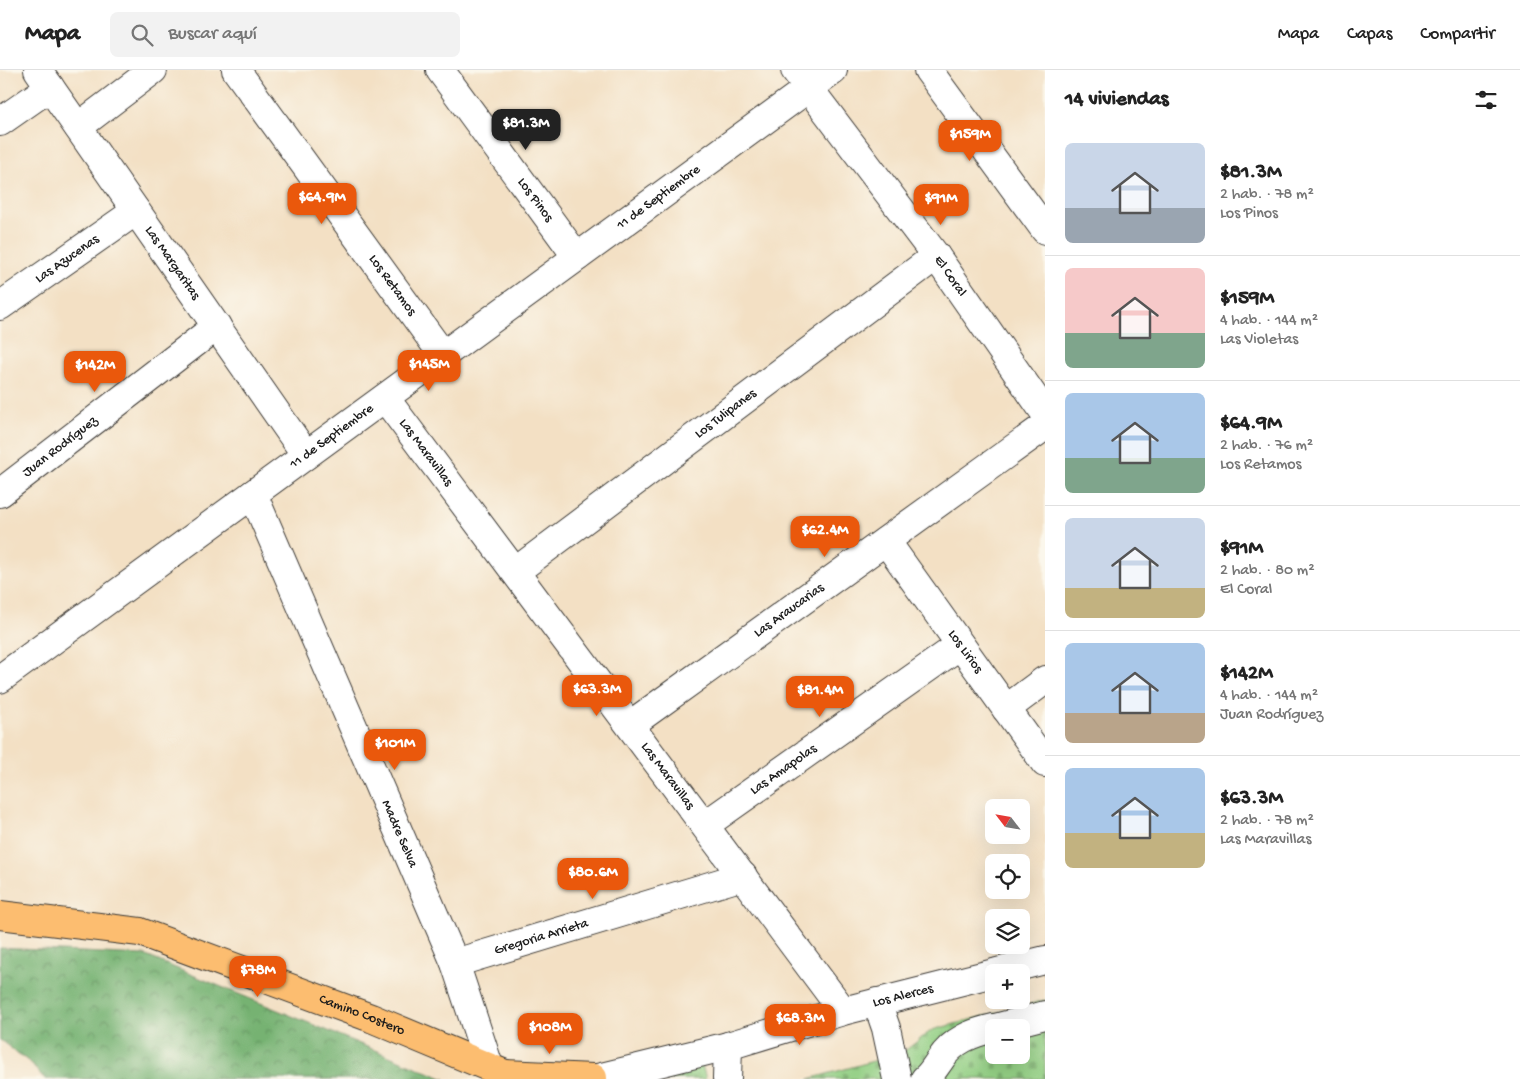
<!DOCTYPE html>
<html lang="es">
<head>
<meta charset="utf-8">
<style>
  body { margin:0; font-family:"Gochi Hand",sans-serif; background:#f2f2f2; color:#222; height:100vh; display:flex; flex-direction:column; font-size:19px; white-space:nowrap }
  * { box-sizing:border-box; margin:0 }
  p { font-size:16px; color:#767676 }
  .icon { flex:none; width:28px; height:28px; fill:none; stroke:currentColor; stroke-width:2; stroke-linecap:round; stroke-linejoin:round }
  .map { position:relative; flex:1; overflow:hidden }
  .side { display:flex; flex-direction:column; background:#fff; width:475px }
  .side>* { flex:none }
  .needle { width:32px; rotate:301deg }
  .tools { position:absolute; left:985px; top:729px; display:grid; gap:10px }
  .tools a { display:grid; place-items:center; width:45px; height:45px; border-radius:8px; background:#fff; box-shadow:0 5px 20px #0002; font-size:25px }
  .price { position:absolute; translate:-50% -42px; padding:0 11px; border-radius:10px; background:#ea580c; color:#fff; font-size:16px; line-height:32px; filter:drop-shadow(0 1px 2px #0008) }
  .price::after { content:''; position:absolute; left:50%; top:30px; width:15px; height:11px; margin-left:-8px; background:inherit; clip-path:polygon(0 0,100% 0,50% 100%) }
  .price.current { background:#222; color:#fff }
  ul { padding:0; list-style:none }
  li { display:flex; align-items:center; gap:15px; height:125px; padding:0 20px }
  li+li { border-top:1px solid #e0e0e0 }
  li span { display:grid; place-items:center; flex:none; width:140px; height:100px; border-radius:8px; color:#555 }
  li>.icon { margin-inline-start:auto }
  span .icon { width:60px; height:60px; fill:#fffc; stroke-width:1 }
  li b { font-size:21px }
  h2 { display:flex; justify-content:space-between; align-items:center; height:60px; padding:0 20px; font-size:21px }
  header { display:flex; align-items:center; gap:30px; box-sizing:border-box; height:70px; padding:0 25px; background:#fff; border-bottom:1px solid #e0e0e0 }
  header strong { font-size:24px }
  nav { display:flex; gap:28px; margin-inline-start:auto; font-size:18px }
  .search { width:350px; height:45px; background:#f2f2f2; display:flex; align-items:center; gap:12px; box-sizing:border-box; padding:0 18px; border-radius:8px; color:#767676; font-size:19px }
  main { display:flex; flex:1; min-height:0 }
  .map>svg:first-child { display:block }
  .grass { fill:url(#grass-tufts); stroke:#587650 }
  .forest { fill:url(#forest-crowns); stroke:#496747 }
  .cemetery { fill:url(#cemetery-stones); stroke:#587650; fill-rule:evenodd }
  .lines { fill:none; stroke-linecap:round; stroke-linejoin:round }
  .minor-casing { stroke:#3c3935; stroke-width:30 }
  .major-casing { stroke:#3c3935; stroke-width:30 }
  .minor { stroke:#fff; stroke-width:28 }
  .major { stroke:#fcbd6f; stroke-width:28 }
  .labels { text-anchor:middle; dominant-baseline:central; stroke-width:4.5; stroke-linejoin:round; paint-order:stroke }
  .street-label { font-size:14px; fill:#1c1c1c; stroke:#fbf7ec }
</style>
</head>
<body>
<header>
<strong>Mapa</strong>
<div class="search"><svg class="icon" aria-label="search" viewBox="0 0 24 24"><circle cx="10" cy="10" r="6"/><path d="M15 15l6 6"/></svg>Buscar aquí</div>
<nav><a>Mapa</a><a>Capas</a><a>Compartir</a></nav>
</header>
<main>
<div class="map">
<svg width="1045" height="1009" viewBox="0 0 1045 1009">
  <defs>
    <pattern id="grass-tufts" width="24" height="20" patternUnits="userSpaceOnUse" patternTransform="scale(1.25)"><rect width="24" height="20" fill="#93cf84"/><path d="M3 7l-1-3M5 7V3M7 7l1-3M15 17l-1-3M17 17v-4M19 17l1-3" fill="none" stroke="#7eb171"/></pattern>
    <pattern id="forest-crowns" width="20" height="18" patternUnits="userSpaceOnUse" patternTransform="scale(1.25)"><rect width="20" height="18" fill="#76b272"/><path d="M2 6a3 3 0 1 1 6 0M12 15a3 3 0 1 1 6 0" fill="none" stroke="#60905d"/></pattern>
    <pattern id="cemetery-stones" width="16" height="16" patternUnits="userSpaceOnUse" patternTransform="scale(1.25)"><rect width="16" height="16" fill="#93cf84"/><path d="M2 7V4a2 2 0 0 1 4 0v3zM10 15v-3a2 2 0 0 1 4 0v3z" fill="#7eb171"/></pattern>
  </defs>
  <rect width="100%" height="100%" fill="#fbf7ec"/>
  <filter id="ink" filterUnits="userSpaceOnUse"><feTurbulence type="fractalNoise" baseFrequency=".02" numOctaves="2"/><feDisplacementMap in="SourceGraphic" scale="10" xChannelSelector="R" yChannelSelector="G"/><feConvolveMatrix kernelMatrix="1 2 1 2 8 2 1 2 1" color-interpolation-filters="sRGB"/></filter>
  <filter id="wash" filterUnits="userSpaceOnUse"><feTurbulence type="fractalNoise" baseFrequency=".0096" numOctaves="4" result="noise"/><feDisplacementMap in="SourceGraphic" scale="20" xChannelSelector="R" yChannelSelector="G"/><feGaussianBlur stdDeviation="1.12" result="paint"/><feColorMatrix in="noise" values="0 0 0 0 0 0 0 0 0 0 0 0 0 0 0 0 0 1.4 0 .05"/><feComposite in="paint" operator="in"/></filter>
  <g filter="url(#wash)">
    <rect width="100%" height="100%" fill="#f3e0c4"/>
    <path class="grass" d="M 702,995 L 706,1009 L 648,1009 Z"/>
    <path class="forest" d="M 0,878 L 144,885 L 445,1009 L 45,1009 L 28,991 L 0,970 Z"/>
    <path class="cemetery" d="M 1045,930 L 1045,1009 L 809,1009 L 902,983 L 932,960 ZM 994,958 L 1021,958 L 1021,985 L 994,985 Z"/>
  </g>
  <g filter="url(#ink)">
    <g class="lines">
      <defs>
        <g id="minor">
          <path id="s1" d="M 38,0 L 306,385"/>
          <path id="s2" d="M 236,0 L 443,285"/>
          <path id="s3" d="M 440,0 L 577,187"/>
          <path id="s4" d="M 795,0 L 936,186 L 1045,343"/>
          <path d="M 928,0 L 1045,160"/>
          <path d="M 0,52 L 50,17"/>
          <path d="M 78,57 L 153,0"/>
          <path id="s5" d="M 0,236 L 136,141"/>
          <path id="s6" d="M 385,328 L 843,941"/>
          <path id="s7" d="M 0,423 L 217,256"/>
          <path id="s8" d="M 253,424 L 455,893 L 489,996"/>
          <path id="s9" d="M 886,471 L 1045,693"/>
          <path id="s10" d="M 516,501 L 936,186"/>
          <path id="s11" d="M 0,609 L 833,0"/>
          <path d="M 1006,639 L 1045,610"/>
          <path id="s12" d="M 630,655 L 1045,356"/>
          <path id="s13" d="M 705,755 L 960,575"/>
          <path id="s14" d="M 455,893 L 743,806"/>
          <path d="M 997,902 L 1045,890"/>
          <path d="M 877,932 L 886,958 L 897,1009"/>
          <path d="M 995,958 L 1045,945"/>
          <path id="s15" d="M 593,1009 L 728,976 L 843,941 L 994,903"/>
          <path d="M 727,1009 L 728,976"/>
          <path d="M 925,1009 C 932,1003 935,997 940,990 C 953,970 972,963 994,958"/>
        </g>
        <g id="major">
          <path id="s16" d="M 0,845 L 140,862 L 371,948 L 517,1009"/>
          <path d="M 505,1004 L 593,1008"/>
        </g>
      </defs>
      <use href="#minor" class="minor-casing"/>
      <use href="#major" class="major-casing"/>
      <use href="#minor" class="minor"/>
      <use href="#major" class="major"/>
    </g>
  </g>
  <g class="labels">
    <g class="street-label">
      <text stroke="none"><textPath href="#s11" startOffset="816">11 de Septiembre</textPath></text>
      <text stroke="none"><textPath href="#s3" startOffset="161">Los Pinos</textPath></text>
      <text stroke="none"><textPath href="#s5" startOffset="82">Las Azucenas</textPath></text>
      <text stroke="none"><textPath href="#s1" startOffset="235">Las Margaritas</textPath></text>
      <text stroke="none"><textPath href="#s4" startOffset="258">El Coral</textPath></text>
      <text stroke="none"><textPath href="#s2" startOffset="266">Los Retamos</textPath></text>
      <text stroke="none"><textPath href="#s10" startOffset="262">Los Tulipanes</textPath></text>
      <text stroke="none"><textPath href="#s11" startOffset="411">11 de Septiembre</textPath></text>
      <text stroke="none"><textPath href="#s7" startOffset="76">Juan Rodríguez</textPath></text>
      <text stroke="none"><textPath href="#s6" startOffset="68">Las Maravillas</textPath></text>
      <text stroke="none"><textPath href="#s12" startOffset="196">Las Araucarias</textPath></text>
      <text stroke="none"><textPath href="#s9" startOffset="136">Los Lirios</textPath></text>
      <text stroke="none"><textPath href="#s13" startOffset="96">Las Amapolas</textPath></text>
      <text stroke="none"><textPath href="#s6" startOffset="472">Las Maravillas</textPath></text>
      <text stroke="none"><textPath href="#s8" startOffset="370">Madre Selva</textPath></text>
      <text stroke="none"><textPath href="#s14" startOffset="90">Gregoria Arrieta</textPath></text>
      <text stroke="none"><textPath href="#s15" startOffset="321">Los Alerces</textPath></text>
      <text stroke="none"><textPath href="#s16" startOffset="378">Camino Costero</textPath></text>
    </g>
  </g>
</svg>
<div class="tools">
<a><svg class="needle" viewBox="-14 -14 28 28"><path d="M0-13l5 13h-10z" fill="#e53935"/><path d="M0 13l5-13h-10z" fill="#767676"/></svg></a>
<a><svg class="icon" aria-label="locate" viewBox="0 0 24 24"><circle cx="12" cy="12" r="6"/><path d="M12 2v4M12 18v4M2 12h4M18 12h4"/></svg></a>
<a><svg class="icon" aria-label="layers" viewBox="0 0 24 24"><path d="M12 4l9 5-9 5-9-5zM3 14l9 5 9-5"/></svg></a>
<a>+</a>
<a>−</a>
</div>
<b class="price current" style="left:526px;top:81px">$81.3M</b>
<b class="price" style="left:970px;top:92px">$159M</b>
<b class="price" style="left:322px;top:155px">$64.9M</b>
<b class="price" style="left:941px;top:156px">$91M</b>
<b class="price" style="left:429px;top:322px">$145M</b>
<b class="price" style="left:95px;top:323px">$142M</b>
<b class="price" style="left:825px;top:488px">$62.4M</b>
<b class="price" style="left:597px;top:647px">$63.3M</b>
<b class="price" style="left:820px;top:648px">$81.4M</b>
<b class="price" style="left:395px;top:701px">$101M</b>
<b class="price" style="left:593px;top:830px">$80.6M</b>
<b class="price" style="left:258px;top:928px">$78M</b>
<b class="price" style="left:800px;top:976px">$68.3M</b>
<b class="price" style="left:550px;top:985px">$108M</b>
</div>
<section class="side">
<h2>14 viviendas<svg class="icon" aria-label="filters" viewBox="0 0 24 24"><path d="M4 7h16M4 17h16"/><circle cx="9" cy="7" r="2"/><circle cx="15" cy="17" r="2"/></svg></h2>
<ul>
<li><span style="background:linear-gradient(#c9d6e8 65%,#9aa5b1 0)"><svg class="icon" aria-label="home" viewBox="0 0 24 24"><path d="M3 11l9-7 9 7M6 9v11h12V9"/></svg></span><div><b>$81.3M</b><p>2 hab. · 78 m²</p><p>Los Pinos</p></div></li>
<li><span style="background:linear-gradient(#f6c9c9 65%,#7fa58c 0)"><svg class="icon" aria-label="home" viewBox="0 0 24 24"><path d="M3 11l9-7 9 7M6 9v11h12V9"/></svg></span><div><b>$159M</b><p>4 hab. · 144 m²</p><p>Las Violetas</p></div></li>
<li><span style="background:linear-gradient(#a9c7e8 65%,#7fa58c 0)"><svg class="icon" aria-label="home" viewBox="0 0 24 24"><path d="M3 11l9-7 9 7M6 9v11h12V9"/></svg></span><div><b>$64.9M</b><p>2 hab. · 76 m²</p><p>Los Retamos</p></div></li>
<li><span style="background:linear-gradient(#c9d6e8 70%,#c2b280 0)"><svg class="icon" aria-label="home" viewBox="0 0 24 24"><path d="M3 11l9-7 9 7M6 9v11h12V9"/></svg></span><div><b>$91M</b><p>2 hab. · 80 m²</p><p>El Coral</p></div></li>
<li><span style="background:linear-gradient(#a9c7e8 70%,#b9a48a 0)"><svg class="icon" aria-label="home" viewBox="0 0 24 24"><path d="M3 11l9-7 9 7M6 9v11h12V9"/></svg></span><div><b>$142M</b><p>4 hab. · 144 m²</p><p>Juan Rodríguez</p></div></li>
<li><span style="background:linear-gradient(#a9c7e8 65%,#c2b280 0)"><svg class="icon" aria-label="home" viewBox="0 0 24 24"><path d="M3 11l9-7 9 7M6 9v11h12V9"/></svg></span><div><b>$63.3M</b><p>2 hab. · 78 m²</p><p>Las Maravillas</p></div></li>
</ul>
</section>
</main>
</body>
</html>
